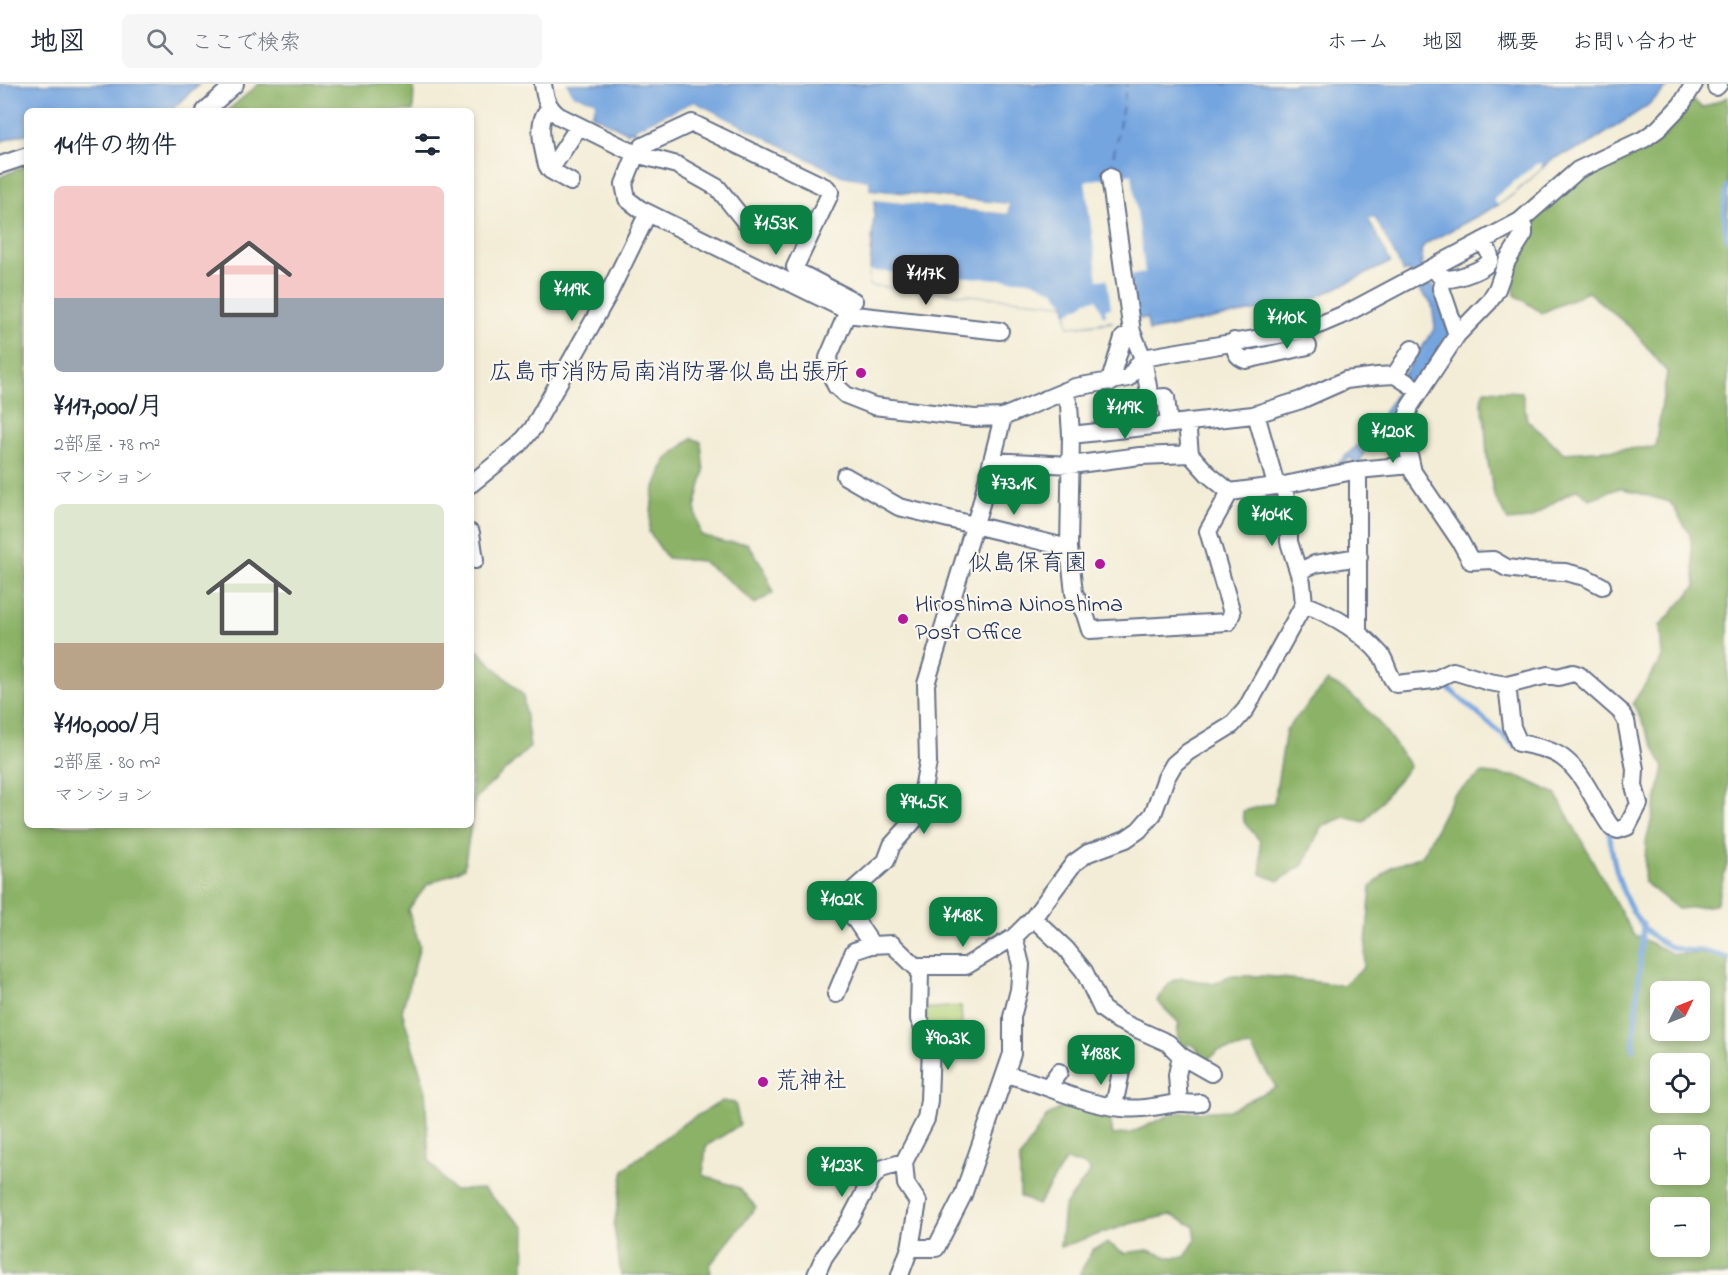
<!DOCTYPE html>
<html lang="ja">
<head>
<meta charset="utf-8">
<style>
  body { margin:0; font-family:"Indie Flower","Klee One",sans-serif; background:#f6f6f7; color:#1f2937; height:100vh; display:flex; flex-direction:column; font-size:22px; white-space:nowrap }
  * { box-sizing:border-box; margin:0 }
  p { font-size:20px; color:#747a83 }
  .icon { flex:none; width:33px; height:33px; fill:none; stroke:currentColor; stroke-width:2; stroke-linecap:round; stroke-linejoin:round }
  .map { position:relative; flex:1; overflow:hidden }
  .drawer { position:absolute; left:24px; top:24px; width:450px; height:720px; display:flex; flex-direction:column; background:#fff; border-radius:9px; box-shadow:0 3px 9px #0003 }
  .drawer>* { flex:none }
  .needle { width:39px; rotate:47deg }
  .buttons { position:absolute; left:1650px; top:897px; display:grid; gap:12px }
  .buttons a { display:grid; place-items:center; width:60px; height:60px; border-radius:9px; background:#fff; box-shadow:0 3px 9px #0003; font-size:30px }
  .price { position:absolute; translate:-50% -51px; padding:0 14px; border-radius:12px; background:#0b8043; color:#fff; font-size:20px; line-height:39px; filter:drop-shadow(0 2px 3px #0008) }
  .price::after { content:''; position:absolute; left:50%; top:36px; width:18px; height:14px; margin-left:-9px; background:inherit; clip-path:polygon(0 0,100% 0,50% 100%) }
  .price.on { background:#222; color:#fff }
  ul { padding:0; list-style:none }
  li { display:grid; align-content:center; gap:12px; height:318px; padding:0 30px }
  li span { display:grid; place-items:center; height:186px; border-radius:9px; color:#555 }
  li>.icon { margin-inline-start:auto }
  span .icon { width:108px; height:108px; fill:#fffc; stroke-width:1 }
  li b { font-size:26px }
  h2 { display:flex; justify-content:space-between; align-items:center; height:72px; padding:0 30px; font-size:26px }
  header { display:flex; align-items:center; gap:36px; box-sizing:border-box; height:84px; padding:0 30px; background:#fff; border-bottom:2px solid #e0e1e3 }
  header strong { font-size:28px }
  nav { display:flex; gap:33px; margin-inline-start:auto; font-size:21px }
  .search { width:420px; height:54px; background:#f6f6f7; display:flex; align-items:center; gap:15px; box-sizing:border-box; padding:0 21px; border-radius:9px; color:#747a83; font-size:22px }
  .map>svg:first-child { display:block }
  .green { fill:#b1d077; stroke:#66806a; stroke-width:1.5 }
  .forest { fill:#8cb268; stroke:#547063; stroke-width:1.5; fill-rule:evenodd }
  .water { fill:#75a5df; stroke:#486a9e; stroke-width:1.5 }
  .pier { fill:#f3edd7 }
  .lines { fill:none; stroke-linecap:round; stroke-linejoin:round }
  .stream { stroke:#75a5df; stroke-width:5 }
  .ferry { stroke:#3a588b; stroke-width:1.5; stroke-dasharray:8 6; stroke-linecap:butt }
  .minor-casing { stroke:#677288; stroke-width:20 }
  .minor { stroke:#fff; stroke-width:16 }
  .poi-dot { fill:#b5179e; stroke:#fbf7ec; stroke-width:2 }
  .labels { text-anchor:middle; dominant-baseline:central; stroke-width:4.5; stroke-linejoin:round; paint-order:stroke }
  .poi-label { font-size:24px; fill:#1b2f5e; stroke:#fbf7ec; text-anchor:end }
</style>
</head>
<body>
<header>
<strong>地図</strong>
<div class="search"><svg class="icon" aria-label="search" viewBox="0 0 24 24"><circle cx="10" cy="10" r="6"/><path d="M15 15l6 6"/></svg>ここで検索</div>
<nav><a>ホーム</a><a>地図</a><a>概要</a><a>お問い合わせ</a></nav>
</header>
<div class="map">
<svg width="1728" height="1191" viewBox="0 0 1728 1191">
  <rect width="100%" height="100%" fill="#fbf7ec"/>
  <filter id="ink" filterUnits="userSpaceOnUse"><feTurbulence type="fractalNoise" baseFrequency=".0167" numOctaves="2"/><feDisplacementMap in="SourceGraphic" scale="12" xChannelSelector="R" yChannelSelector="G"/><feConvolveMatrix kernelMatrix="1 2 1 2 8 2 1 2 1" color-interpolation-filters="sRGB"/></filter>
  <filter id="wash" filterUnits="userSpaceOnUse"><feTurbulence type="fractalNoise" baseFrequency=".008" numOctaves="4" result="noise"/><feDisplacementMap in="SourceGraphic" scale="24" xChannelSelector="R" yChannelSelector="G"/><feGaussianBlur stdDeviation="1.35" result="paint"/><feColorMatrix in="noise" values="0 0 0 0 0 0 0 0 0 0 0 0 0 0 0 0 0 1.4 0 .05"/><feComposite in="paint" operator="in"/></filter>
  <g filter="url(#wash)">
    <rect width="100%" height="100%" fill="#f3edd7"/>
    <path class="green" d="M 961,922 L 963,962 L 956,961 L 955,977 L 935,977 L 923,925 Z"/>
    <path class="forest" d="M 259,0 L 414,0 L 413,27 L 227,27 Z
      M 1728,13 L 1728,777 L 1716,821 L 1678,825 L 1644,798 L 1646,758 L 1664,684 L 1633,619 L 1662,574 L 1660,542 L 1696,502 L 1690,450 L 1670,418 L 1620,404 L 1590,415 L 1577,405 L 1556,417 L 1530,435 L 1508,437 L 1494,411 L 1487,373 L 1485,339 L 1481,315 L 1485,306 L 1522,308 L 1527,336 L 1564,369 L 1655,363 L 1667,288 L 1633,246 L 1588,208 L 1542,229 L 1515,211 L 1513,195 L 1516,175 L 1537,134 L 1576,99 L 1611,77 L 1650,58 L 1694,16 L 1702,24 Z
      M 27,81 L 27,741 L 471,741 L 464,784 L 427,801 L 408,826 L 420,862 L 402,927 L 425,1004 L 429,1076 L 452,1106 L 483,1105 L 525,1144 L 524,1191 L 0,1191 L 0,93 Z
      M 692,354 L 701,358 L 704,388 L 695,424 L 701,451 L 724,458 L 747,459 L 764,484 L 773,509 L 755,520 L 729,497 L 702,477 L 667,474 L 649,448 L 653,409 L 665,377 Z
      M 473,562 L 523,611 L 530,663 L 475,715 L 471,741 L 471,563 Z
      M 1328,597 C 1365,614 1388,650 1410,682 L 1364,738 L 1344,733 L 1322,742 L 1303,781 L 1278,797 L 1261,790 L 1260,757 L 1244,738 L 1243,727 L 1274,719 L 1286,646 Z
      M 1483,689 L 1520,693 L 1556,710 L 1633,850 L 1673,870 L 1712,870 L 1728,876 L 1728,1191 L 1079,1191 L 1093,1165 L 1108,1159 L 1124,1169 L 1148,1166 L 1168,1173 L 1185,1173 L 1196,1155 L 1194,1142 L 1171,1131 L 1133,1139 L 1060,1163 L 1064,1123 L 1091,1087 L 1083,1080 L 1065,1077 L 1038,1121 L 1020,1113 L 1020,1074 L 1046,1033 L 1070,1018 L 1109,1027 L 1113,1051 L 1131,1049 L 1174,1029 L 1229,1026 L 1276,1003 L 1251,963 L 1218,967 L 1204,979 L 1197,970 L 1198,965 L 1189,959 L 1186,965 C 1178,957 1175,951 1179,939 L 1157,917 L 1160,911 L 1172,897 L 1182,894 L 1214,900 L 1229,892 L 1265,892 L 1343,901 L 1364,883 L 1371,803 L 1391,783 L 1422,772 L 1453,711 ZM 1660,908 L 1700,908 L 1700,946 L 1660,946 ZM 1660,980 L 1700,980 L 1700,1018 L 1660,1018 ZM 1660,1052 L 1700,1052 L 1700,1090 L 1660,1090 ZM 1660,1124 L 1700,1124 L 1700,1162 L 1660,1162 Z
      M 722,1017 L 735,1019 L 740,1041 L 706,1062 L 703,1091 L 739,1104 L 756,1123 L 710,1181 L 711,1191 L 621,1191 L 614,1142 L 624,1085 L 681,1041 Z"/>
    <path class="water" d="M 0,0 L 199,0 L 170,27 L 27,27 L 27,50 L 19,51 L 0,58 Z
      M 567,0 L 1671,0 L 1647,22 L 1586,62 L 1552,75 L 1515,109 L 1498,121 L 1425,160 L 1421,167 L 1423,178 L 1420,179 L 1435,205 L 1450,252 L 1401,342 L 1397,341 C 1382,351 1361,363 1359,383 L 1353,383 L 1353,375 L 1350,374 L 1334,389 L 1330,387 L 1374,345 L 1397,308 L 1395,306 L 1399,298 L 1435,244 L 1432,220 L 1416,202 L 1408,186 L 1403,188 L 1374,133 L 1369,136 L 1391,178 L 1311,216 L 1149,247 L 1147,234 L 1069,243 L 1065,220 L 869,201 L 875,116 L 1008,130 L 1009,120 L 868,105 L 869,97 L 841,92 L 694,18 L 636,44 L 636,49 L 629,46 L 628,49 L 591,30 L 594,26 L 594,17 L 573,11 Z"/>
    <path class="pier" d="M 564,0 L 567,0 L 573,11 L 594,17 L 595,21 L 590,31 L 588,29 L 592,19 L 571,13 L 567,8 Z
      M 694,18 L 841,92 L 869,97 L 869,106 L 1009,120 L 1008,130 L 872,116 L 875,113 L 1006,126 L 1006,123 L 867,108 L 865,106 L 866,99 L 839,95 L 694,21 L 639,46 L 638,51 L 636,49 L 636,44 Z
      M 1542,79 L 1541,85 L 1514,109 L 1498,121 L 1494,117 L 1495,113 L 1536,80 Z
      M 1132,90 L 1145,189 L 1130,191 L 1136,238 L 1113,240 L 1112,237 L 1069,243 L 1067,230 L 1082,221 L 1086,217 L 1097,215 L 1103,232 L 1106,232 L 1105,225 L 1111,224 L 1107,195 L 1098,196 L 1085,97 Z
      M 1374,133 L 1403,188 L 1401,189 L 1377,144 L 1394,178 L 1391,178 L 1369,135 Z
      M 870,187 L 1033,197 L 1054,207 L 1065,220 L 869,201 Z"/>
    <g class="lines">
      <path class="stream" d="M 1728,102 C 1723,118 1723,140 1728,156
        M 1446,602 L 1515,662
        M 1609,747 C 1614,789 1630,853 1678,865 C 1685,867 1693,866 1701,867 C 1710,868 1719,872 1728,874
        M 1633,965 L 1643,840"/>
      <path class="ferry" d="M 1111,85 L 1127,0"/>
    </g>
  </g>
  <g filter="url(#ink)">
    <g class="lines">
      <defs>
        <path id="minor" d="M 543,0 C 545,14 547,23 559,32 L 636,70 L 677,81 L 718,104 L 746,139
          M 1716,3 L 1719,0
          M 550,25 C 535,34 543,66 547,81 L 550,86 L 571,98
          M 205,27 L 235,0
          M 0,81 L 27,72
          M 550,86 L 579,42
          M 1110,93 L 1132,248 L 1143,274 L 1150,314 L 1166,313 L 1169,340
          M 1520,137 L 1524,144 L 1524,150 L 1507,177 L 1497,205 L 1489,218 L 1457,251 L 1410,322 L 1406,338 L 1408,366 L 1413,388 L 1460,457 L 1471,477 L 1493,476 L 1507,484 L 1530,487 L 1565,488 L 1585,493 L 1602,502
          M 1434,183 L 1439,191 L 1447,195 C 1456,195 1489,185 1490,175 C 1491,169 1485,162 1482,157
          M 1443,194 L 1441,204 L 1457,251
          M 854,217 L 798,188 L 795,183 L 829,112 L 830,108 L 827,104 L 692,39 L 643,62 L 636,70 L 624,100 L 627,115 L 640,125 L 848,227 L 828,274 L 830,289 L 836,302 L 846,311 L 874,322 L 974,334 L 1003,333 L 1075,303 L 1128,294 L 1143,274 L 1307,246 L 1347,229 L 1520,137 L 1578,86 L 1644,55 L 1658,45 L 1681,21 L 1694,0
          M 846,230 L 1000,247
          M 1234,257 C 1235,267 1236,273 1246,276 L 1308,262
          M 1395,291 L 1412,265
          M 1112,298 L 1112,290 L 1123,254 L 1132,248
          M 1256,330 L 1276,401
          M 1187,338 L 1190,370
          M 1071,351 L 1253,331 L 1301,316 L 1346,296 L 1378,292 L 1395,291 L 1420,307
          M 992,377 L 1071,381 L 1140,372 L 1190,370 L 1208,390 L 1230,408
          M 1358,386 L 1358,550
          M 845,392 L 899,423 L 1069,464 L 1071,351 L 1069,321 L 1064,307
          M 471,400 L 519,361 L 533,344 L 607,213 L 648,129
          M 1284,401 L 1289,436 L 1289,458 L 1302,499 L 1304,520
          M 471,449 L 475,476
          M 1069,464 L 1074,509 L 1085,530 L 1090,546 L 1228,538 L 1232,529 L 1208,447 L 1230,408 L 1284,401 L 1358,386 L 1411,381
          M 1299,487 L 1315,480 L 1359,473
          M 1033,834 L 1066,865 L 1084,887 L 1102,925 L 1119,937 L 1168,959 L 1181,972 L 1211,989
          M 872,861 L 842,816 L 886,777 L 892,761 L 918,732 L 928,678 L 926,600 L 981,420 L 1003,333
          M 915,882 L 966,882 L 1014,853
          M 836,910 L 854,867 L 872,861 L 892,860 L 920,887 L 919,935 L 931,962 L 929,1016 L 926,1035 L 904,1078 L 906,1100 L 918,1118 L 910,1164 L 900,1191
          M 1006,990 C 1045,1000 1081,1020 1122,1024 C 1141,1026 1158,1022 1177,1019 C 1185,1018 1192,1021 1200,1019
          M 1048,1003 L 1059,988
          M 1179,1019 L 1177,991 L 1181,972
          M 1114,1022 L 1123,978 L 1119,976
          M 910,1164 L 936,1164 L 963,1111 L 1012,970 L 1012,933 L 1019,906 L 1021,881 L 1014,853 L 1033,834 L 1074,779 L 1088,769 L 1126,755 L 1139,746 L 1153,730 L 1166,694 L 1174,680 L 1188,668 L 1232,641 L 1246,625 L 1304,520 C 1333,531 1360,546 1381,571 C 1387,579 1388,592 1396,600 L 1434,596 L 1453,587 L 1489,598 L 1507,601 L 1548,591 L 1558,593 L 1573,589 L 1579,591 L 1620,627 L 1626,637 L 1635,685 L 1634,702 L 1639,720 L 1627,743 L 1618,746 L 1612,744 C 1595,722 1586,691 1563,674 C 1551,665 1533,662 1519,659 L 1512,643 L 1507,601
          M 816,1191 L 824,1173 L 850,1136 L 872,1094 L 881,1085 L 904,1078"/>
      </defs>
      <use href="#minor" class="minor-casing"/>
      <use href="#minor" class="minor"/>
    </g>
  </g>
  <g class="poi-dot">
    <circle cx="861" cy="289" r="6"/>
    <circle cx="1100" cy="480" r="6"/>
    <circle cx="903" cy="535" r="6"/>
    <circle cx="763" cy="998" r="6"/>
  </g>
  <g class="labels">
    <g class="poi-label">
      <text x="849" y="289">広島市消防局南消防署似島出張所</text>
      <text x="1088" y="480">似島保育園</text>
      <text x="915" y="521" text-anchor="start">Hiroshima Ninoshima<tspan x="915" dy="28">Post Office</tspan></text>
      <text x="775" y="998" text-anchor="start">荒神社</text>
    </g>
  </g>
</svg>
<div class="buttons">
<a><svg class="needle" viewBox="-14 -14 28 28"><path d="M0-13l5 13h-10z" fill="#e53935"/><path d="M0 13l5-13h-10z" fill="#747a83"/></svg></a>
<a><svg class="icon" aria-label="locate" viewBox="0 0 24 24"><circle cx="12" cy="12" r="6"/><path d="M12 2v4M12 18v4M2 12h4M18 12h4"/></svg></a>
<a>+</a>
<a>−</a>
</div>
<b class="price" style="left:776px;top:172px">¥153K</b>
<b class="price on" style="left:926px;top:222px">¥117K</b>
<b class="price" style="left:572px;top:238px">¥119K</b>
<b class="price" style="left:1287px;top:266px">¥110K</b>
<b class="price" style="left:1125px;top:356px">¥119K</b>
<b class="price" style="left:1393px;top:380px">¥120K</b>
<b class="price" style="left:1014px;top:432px">¥73.1K</b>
<b class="price" style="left:1272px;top:463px">¥104K</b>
<b class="price" style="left:924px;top:751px">¥94.5K</b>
<b class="price" style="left:842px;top:848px">¥102K</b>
<b class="price" style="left:963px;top:864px">¥148K</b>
<b class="price" style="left:948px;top:987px">¥90.3K</b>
<b class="price" style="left:1101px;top:1002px">¥188K</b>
<b class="price" style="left:842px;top:1114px">¥123K</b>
<section class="drawer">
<h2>14件の物件<svg class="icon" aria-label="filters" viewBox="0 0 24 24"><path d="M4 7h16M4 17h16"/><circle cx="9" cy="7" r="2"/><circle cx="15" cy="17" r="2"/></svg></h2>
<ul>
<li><span style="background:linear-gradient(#f6c9c9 60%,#9aa5b1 0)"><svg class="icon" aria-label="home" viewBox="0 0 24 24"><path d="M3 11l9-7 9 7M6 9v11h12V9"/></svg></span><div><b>¥117,000/月</b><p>2部屋 · 78 m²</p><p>マンション</p></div></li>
<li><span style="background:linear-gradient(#dfe7d0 75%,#b9a48a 0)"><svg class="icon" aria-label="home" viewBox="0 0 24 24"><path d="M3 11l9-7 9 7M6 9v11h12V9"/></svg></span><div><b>¥110,000/月</b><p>2部屋 · 80 m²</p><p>マンション</p></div></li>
</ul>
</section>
</div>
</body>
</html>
